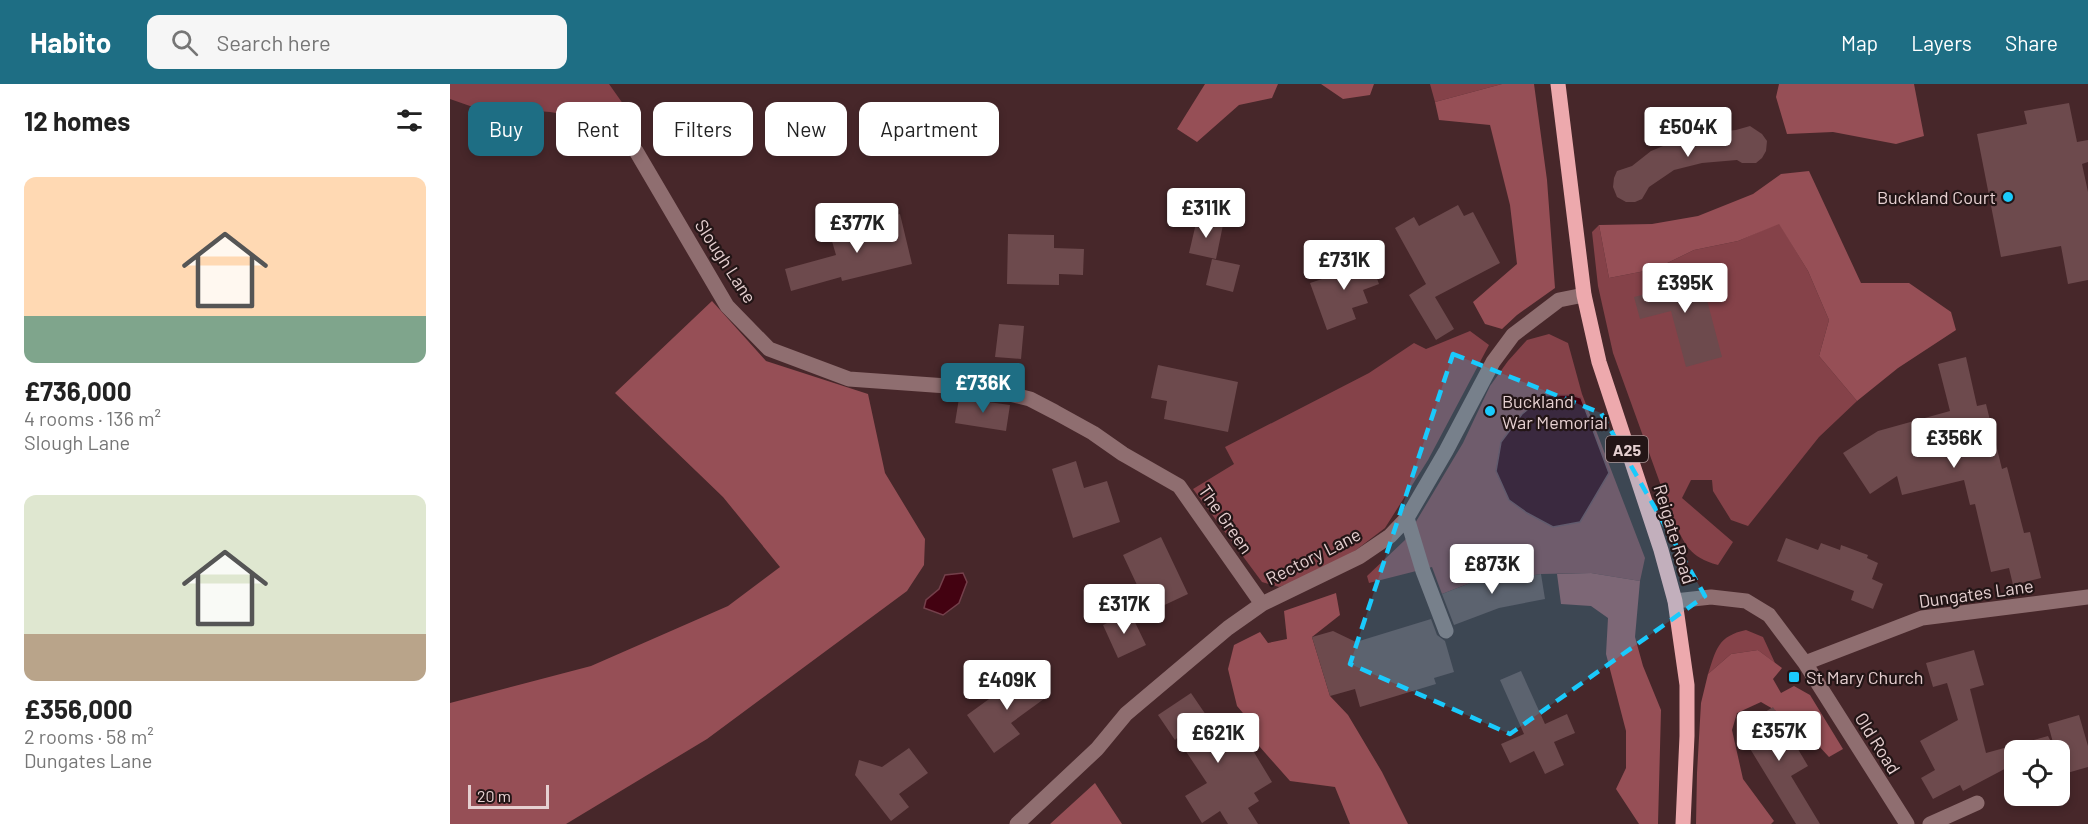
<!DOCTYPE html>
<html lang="en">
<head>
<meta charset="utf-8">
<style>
  body { margin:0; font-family:Barlow,sans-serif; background:#f6f6f6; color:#222; height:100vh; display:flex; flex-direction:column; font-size:22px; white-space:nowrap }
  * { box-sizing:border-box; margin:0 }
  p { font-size:20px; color:#767676 }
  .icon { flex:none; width:33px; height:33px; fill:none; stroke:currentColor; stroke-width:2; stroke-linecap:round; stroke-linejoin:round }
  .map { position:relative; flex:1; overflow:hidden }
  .panel { display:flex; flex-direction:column; background:#fff; width:450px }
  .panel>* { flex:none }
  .banner { position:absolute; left:18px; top:18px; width:570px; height:54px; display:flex; gap:12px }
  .controls { position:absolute; left:1554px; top:656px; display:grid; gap:12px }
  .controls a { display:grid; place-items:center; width:66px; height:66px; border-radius:12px; background:#fff; box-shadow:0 3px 9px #0003; font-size:30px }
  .scale { position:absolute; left:18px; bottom:15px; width:81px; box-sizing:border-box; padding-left:6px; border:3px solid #e6d0d1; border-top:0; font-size:16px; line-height:21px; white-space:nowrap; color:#e6d0d1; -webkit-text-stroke:4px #231516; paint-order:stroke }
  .price { position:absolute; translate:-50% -51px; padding:0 14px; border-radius:6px; background:#fff; color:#222; font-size:20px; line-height:39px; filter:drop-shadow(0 2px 3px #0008) }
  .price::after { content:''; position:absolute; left:50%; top:36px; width:18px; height:14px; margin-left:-9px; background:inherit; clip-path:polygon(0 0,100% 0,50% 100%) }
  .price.selected { background:#1e6e84; color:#fff }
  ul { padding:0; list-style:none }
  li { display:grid; align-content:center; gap:12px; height:318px; padding:0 24px }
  li span { display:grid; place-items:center; height:186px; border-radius:12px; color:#555 }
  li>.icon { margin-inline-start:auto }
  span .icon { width:108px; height:108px; fill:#fffc; stroke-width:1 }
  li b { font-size:26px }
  h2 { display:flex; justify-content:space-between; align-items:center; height:72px; padding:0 24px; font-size:26px }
  .chip { padding:0 21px; border-radius:12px; background:#fff; box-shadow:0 3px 9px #0003; font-size:21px; line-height:54px }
  .chip.selected { background:#1e6e84; color:#fff }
  header { display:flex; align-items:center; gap:36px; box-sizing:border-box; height:84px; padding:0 30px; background:#1e6e84; color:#fff }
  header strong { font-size:28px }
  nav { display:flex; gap:33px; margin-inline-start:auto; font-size:21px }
  .search { width:420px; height:54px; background:#f6f6f6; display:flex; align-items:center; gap:15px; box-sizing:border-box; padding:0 21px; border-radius:12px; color:#767676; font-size:22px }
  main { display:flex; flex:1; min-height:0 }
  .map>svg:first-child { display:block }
  .green { fill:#854249 }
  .forest { fill:#964f56 }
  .water { fill:#430211; stroke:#74404b; stroke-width:1.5 }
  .building { fill:#6d4a4d }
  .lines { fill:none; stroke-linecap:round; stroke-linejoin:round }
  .minor { stroke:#8f6e70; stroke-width:15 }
  .major { stroke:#eda9ad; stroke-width:15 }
  .marked { fill:#1acafc; fill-opacity:0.2; stroke:#1acafc; stroke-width:4.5; stroke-dasharray:12 8; stroke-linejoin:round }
  .poi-dot { fill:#1acafc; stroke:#231516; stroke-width:2 }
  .labels { text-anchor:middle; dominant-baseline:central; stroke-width:4.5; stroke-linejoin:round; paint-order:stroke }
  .shield { fill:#231516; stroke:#ac9899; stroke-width:1.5 }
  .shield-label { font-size:16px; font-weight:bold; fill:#e6d0d1 }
  .poi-label { font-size:18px; fill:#e6d0d1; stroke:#231516; text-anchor:start }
  .street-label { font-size:18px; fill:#e6d0d1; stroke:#231516 }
</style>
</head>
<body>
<header>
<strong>Habito</strong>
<div class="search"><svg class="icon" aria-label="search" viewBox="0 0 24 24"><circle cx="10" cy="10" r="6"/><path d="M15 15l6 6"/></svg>Search here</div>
<nav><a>Map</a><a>Layers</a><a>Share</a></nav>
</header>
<main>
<section class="panel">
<h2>12 homes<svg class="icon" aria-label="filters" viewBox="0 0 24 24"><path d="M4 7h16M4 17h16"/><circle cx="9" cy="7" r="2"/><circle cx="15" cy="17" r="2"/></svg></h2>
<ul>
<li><span style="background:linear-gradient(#ffd9b3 75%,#7fa58c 0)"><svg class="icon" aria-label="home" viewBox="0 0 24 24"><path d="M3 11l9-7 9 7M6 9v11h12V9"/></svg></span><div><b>£736,000</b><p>4 rooms · 136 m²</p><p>Slough Lane</p></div></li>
<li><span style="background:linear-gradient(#dfe7d0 75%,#b9a48a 0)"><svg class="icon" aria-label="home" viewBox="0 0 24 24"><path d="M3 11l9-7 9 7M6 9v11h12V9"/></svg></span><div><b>£356,000</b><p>2 rooms · 58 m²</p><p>Dungates Lane</p></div></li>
</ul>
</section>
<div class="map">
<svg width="1638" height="740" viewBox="0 0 1638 740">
  <rect width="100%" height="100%" fill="#47272a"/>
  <path class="green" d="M 0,0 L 159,0 L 176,24 L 142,35 L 100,28 L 20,22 L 0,15 Z
    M 980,0 L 1052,0 L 985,18 Z
    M 1329,139 L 1358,187 L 1379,236 L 1369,272 L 1407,317 L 1369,353 L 1298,442 L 1281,436 L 1263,407 L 1262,396 L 1241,396 L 1232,414 L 1283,458 L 1268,481 C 1239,473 1235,461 1223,435 L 1163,269 L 1148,202 L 1142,148 L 1149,141 L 1159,194 L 1205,185 L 1244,166 L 1288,157 Z
    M 1020,247 L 1039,261 L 978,376 L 935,444 L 902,469 L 848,496 L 829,503 L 812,498 L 743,405 L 784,380 L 775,363 L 919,289 L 964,259 L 976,265 Z
    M 1099,250 L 1118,259 L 1132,310 L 1195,474 L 1190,497 L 1141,489 L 1091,490 L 1060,495 L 1056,485 L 992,510 L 982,483 L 919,499 L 917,492 L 955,456 L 1013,359 L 1040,302 L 1058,277 L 1077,256 Z
    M 1296,546 L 1313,553 L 1325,579 L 1308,566 L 1281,570 L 1258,590 C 1266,565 1268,552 1296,546 Z"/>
  <path class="forest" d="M 755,0 L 828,0 L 822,14 L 789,21 L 747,58 L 727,45 Z
    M 871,0 L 924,0 L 920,11 L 893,15 Z
    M 1052,0 L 1084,0 L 1097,96 L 1105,204 L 1067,231 L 1052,245 L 1035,240 L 1023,218 L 1067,180 L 1060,121 L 1040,41 L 989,36 L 985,18 Z
    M 1329,0 L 1464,0 L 1474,52 L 1446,60 L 1383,48 L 1337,50 L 1326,13 Z
    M 1359,87 L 1411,199 L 1459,199 L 1501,228 L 1506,246 L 1448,284 L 1407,317 L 1369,272 L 1379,236 L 1358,187 L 1329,140 L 1288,157 L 1244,166 L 1205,185 L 1159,194 L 1149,141 L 1202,140 L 1248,132 L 1303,110 L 1331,90 Z
    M 262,217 L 316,277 L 418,310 L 435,389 L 475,455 L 474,481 L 457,507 L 257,655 L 116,740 L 0,740 L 0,619 L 141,582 L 278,522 L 330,483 L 273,413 L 165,309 Z
    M 1141,489 L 1190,497 L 1185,553 L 1193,582 L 1211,626 L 1208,740 L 1189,740 L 1166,705 L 1176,684 L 1176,647 L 1156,570 L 1158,534 L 1141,522 L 1111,520 L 1107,490 Z
    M 886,509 L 890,531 L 862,553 L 880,612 L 898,631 L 932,688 L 958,740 L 900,740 L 885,703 L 840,697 L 809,662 L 809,648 L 787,622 L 778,585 L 784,561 L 810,548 L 818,559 L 837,555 L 834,527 Z
    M 1308,566 L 1332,584 L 1323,595 L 1331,609 L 1344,602 L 1360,611 L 1393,665 L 1379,673 C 1357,648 1341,635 1311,618 L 1287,629 L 1282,646 L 1293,695 L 1324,737 L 1321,740 L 1246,740 L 1247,689 L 1251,619 L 1258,590 L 1281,570 Z
    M 645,699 L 672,740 L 600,740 Z"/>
  <path class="water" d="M 1096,311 L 1121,311 L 1131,314 L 1159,389 L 1130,438 L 1103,443 L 1077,429 L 1059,416 L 1046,387 L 1051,358 L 1072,330 Z
    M 513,489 L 517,498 L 509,519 L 493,531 L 474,524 L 476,516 L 489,505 L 495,491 Z"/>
  <path class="building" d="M 1619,19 L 1627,58 L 1638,56 L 1638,78 L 1632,80 L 1638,108 L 1638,196 L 1618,200 L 1611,162 L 1551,173 L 1527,50 L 1577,40 L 1574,27 Z
    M 1300,42 L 1312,50 L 1317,57 L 1316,67 L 1312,74 L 1306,79 L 1292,79 L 1287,76 L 1252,79 L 1224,86 L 1199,103 L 1192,115 L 1185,118 L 1176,118 L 1167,113 L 1163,103 L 1164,94 L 1167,87 L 1182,82 L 1201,67 L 1218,60 L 1218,54 L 1242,47 L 1245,50 L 1286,46 Z
    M 1008,121 L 1014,132 L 1023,128 L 1050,179 L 985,213 L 1004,245 L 986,256 L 959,211 L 976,200 L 945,144 L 964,133 L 969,142 Z
    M 450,130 L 462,180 L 392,197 L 391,193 L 341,207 L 335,185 L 386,171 L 379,147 Z
    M 747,135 L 773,141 L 766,175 L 739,169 Z
    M 558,150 L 604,151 L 604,164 L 634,165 L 633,191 L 609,190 L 609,201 L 557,200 Z
    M 918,170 L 929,200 L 913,206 L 918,219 L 902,224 L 906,235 L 877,246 L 860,199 L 881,192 L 878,185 Z
    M 762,175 L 790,181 L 783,208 L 756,201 Z
    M 1248,182 L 1272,273 L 1236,283 L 1221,227 L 1190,235 L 1184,213 L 1215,205 L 1211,191 Z
    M 549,240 L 574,242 L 571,275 L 545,273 Z
    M 1516,273 L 1527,322 L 1536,320 L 1552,385 L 1557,383 L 1574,449 L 1580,448 L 1591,494 L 1563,501 L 1559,484 L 1541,488 L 1525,420 L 1520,421 L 1514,396 L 1452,411 L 1447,392 L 1420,410 L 1393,369 L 1428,347 L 1500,327 L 1488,280 Z
    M 708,281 L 788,298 L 778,348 L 714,335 L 717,317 L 701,314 Z
    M 509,314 L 560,321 L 556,347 L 505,339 Z
    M 626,377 L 634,404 L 657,397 L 670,438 L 623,454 L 602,385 Z
    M 711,453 L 738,510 L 689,533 L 676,507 L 687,501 L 673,471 Z
    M 1336,454 L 1368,466 L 1371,459 L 1390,466 L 1391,461 L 1418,471 L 1417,474 L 1428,479 L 1422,495 L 1433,500 L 1423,525 L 1401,516 L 1404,507 L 1327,477 Z
    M 1056,485 L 1060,495 L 1091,490 L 1095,515 L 1049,524 L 1004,541 L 992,510 Z
    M 680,528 L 696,561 L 668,574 L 653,541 Z
    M 981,535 L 987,551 L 995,557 L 1004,588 L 984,594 L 986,600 L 910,623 L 905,605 L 880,612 L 862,553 L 883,547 L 906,558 Z
    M 1524,566 L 1534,601 L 1520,605 L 1536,669 L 1598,652 L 1602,660 L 1590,666 L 1564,666 L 1564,680 L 1513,707 L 1510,701 L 1483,715 L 1471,694 L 1485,686 L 1470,657 L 1508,636 L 1497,599 L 1483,603 L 1476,579 Z
    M 579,586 L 598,612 L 561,639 L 570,650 L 544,669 L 517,631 Z
    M 1071,587 L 1095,640 L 1117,630 L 1125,649 L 1104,658 L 1114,681 L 1095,690 L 1084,667 L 1060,679 L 1051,660 L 1074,650 L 1050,596 Z
    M 741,609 L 771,653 L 794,639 L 805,656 L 799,660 L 822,698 L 804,709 L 809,717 L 798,724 L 808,740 L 778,740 L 770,727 L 752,739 L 735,712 L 757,699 L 727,654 L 725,656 L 708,631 Z
    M 1323,623 L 1358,682 L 1341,692 L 1370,740 L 1346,740 L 1288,645 Z
    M 1629,631 L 1638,662 L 1638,683 L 1610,691 L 1610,666 L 1605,666 L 1598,640 Z
    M 459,664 L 478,689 L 449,710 L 459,723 L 441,737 L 405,691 L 409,676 L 432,683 Z"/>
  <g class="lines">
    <path class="minor" d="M 186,67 L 277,222 L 319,265 L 399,295 L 539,305 L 580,315 L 605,328 L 643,349 L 673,370 L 729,402 L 812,520
      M 957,434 L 973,487 L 996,547
      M 1225,517 L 1261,513 L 1296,517 L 1319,531 L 1355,579 L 1457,740
      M 1355,579 L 1472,534 L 1638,513
      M 567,740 L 647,665 L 676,630 L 778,544 L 812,520 L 909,473 L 940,452 L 957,434 L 996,367 L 1043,278 L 1063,251 L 1109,216 L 1134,211
      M 1480,740 L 1527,719"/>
    <path class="major" d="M 1108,0 L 1134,211 L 1149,278 L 1211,466 L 1225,517 L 1237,601 L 1237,652 L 1233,740"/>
  </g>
  <path class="marked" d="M 1003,270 L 1151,329 L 1255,512 L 1060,650 L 900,580 Z"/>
  <g class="poi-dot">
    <circle cx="1558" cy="113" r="6"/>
    <circle cx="1040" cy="327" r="6"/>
    <rect x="1338" y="587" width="12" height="12" rx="3"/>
  </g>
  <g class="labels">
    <rect class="shield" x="1156" y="352" width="42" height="26" rx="4.5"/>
    <g class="shield-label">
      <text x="1177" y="365">A25</text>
    </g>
    <g class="poi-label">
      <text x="1546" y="113" text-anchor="end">Buckland Court</text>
      <text x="1052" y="317">Buckland<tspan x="1052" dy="21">War Memorial</tspan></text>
      <text x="1356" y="593">St Mary Church</text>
    </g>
    <g class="street-label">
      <text transform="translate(276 177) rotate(57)">Slough Lane</text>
      <text transform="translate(776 435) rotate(55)">The Green</text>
      <text transform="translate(1225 450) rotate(73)">Reigate Road</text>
      <text transform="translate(863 472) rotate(-27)">Rectory Lane</text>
      <text transform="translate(1526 509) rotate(-8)">Dungates Lane</text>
      <text transform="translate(1428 659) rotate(58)">Old Road</text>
    </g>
  </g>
</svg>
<div class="controls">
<a><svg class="icon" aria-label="locate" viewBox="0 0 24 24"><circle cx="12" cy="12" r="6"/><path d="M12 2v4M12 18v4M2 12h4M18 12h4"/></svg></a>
</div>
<div class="scale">20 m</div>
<b class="price" style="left:1238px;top:74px">£504K</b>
<b class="price" style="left:756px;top:155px">£311K</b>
<b class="price" style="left:407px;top:170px">£377K</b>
<b class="price" style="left:894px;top:207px">£731K</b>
<b class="price" style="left:1235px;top:230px">£395K</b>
<b class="price selected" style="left:533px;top:330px">£736K</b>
<b class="price" style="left:1504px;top:385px">£356K</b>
<b class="price" style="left:1042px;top:511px">£873K</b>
<b class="price" style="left:674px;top:551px">£317K</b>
<b class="price" style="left:557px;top:627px">£409K</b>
<b class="price" style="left:1329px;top:678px">£357K</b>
<b class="price" style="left:768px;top:680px">£621K</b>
<div class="banner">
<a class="chip selected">Buy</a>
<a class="chip">Rent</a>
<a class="chip">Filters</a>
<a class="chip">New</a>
<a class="chip">Apartment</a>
</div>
</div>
</main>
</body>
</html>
